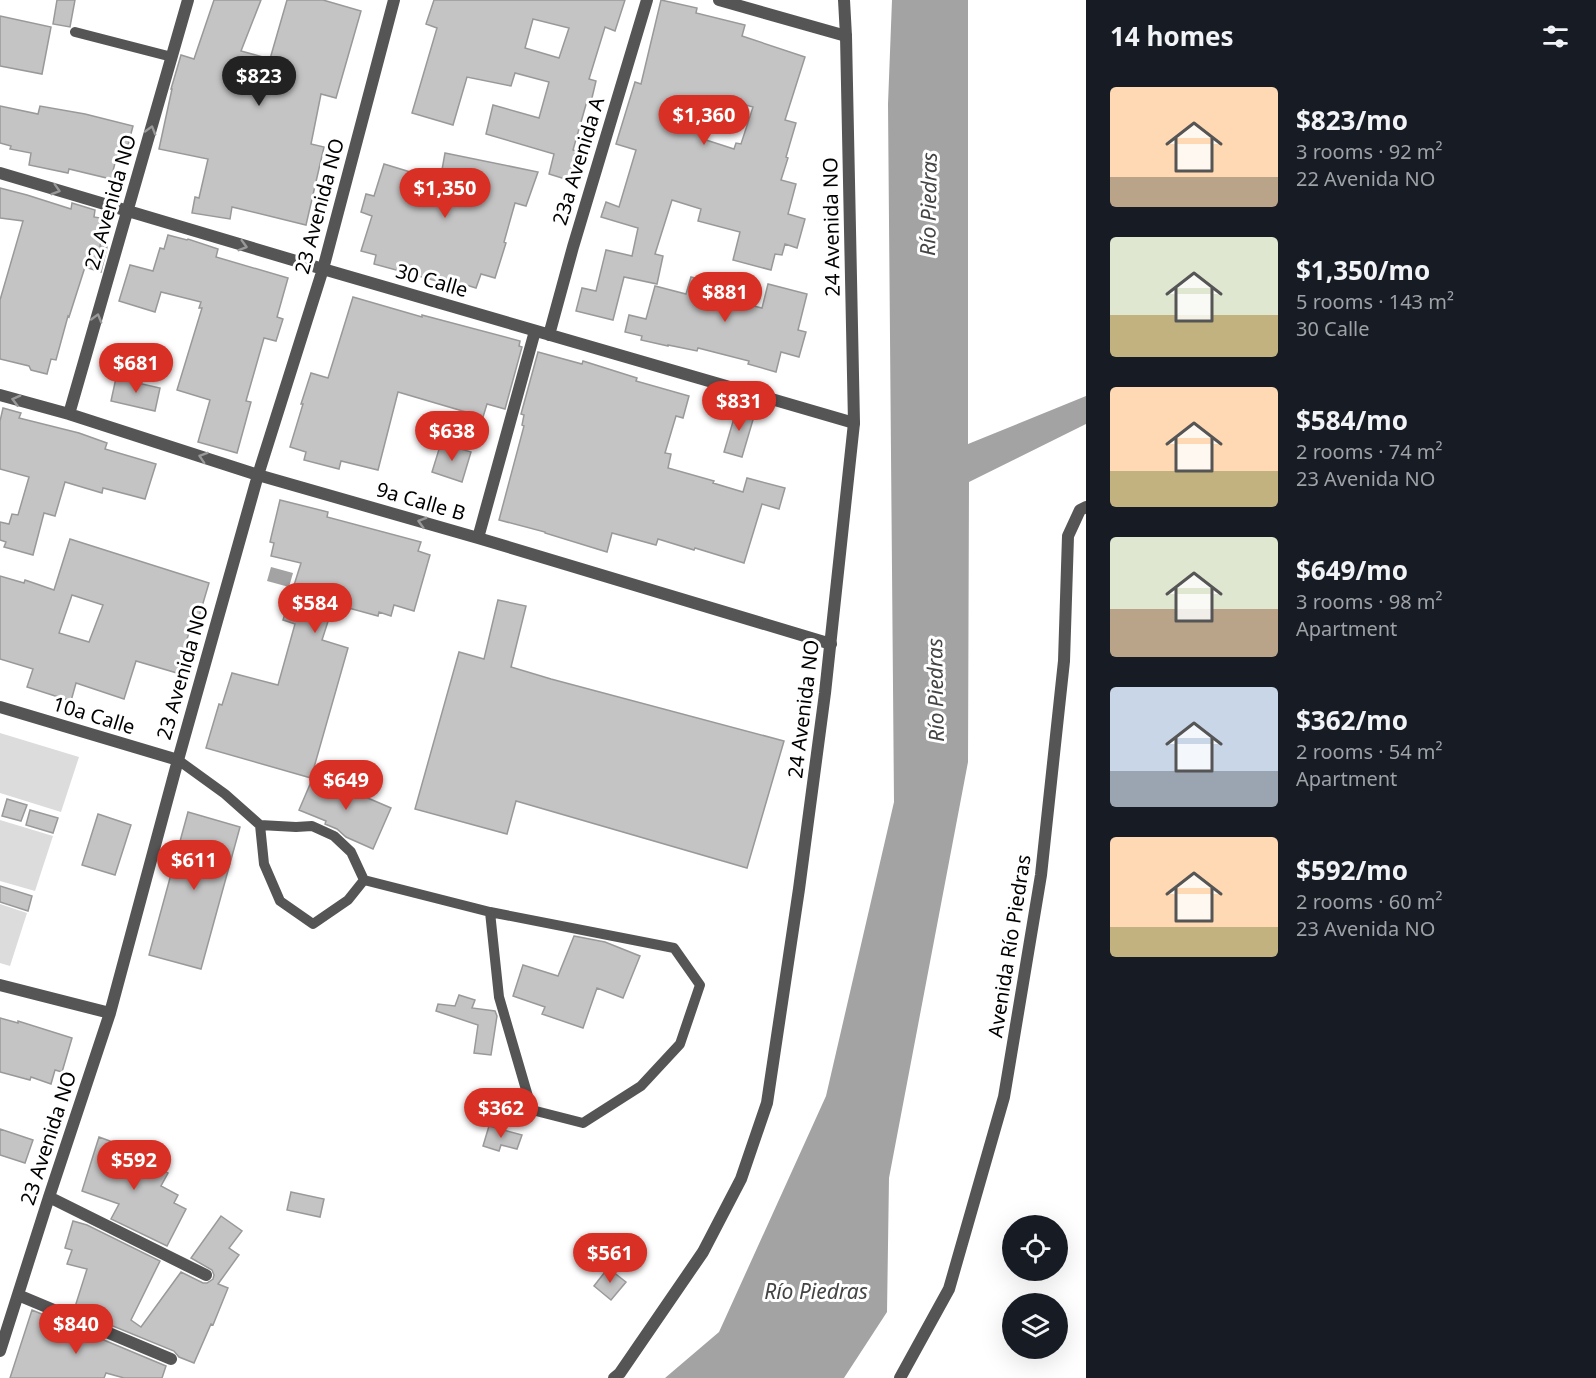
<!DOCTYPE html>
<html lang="en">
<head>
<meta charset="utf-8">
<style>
  body { margin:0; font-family:"Noto Sans",sans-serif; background:#242831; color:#f1f3f6; height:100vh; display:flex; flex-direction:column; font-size:22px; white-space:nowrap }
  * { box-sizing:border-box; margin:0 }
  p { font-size:20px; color:#9ea1a6 }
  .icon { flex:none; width:33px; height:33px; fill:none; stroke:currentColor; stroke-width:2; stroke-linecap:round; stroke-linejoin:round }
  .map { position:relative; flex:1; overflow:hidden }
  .side { display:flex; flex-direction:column; background:#171b24; width:510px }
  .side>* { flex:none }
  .controls { position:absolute; left:1002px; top:1215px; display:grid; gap:12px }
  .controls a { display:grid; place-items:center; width:66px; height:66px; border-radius:50%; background:#171b24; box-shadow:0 6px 24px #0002; font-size:30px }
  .price { position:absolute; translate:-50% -51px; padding:0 14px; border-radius:21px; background:#d93025; color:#fff; font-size:20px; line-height:39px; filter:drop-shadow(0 2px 3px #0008) }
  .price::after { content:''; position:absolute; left:50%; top:36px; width:18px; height:14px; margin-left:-9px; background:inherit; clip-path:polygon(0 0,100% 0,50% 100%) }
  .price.selected { background:#222; color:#fff }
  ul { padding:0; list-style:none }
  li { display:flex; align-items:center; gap:18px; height:150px; padding:0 24px }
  li span { display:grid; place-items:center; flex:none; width:168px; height:120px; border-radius:6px; color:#555 }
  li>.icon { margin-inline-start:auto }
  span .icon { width:72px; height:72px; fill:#fffc; stroke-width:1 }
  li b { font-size:26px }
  h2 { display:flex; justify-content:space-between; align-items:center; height:72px; padding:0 24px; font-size:26px }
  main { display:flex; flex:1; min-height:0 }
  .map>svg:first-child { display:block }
  .green { fill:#dcdcdc }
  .water { fill:#a3a3a3 }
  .building { fill:#c4c4c4; stroke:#999; stroke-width:1.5; fill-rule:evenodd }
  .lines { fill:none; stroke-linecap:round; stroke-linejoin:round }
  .service { stroke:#555; stroke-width:10 }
  .minor { stroke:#555; stroke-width:12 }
  .tertiary { stroke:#555; stroke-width:12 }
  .oneway { stroke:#999 }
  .labels { text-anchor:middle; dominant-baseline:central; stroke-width:6; stroke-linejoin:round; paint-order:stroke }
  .street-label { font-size:20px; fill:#000; stroke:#fff }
  .water-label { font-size:21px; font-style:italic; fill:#444; stroke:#fff }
</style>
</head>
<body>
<main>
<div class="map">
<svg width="1086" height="1378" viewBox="0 0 1086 1378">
  <rect width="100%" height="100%" fill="#fff"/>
  <path class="green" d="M 0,733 L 79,757 L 61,812 L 0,793 Z
    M 0,820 L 53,836 L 35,891 L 0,881 Z
    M 0,904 L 27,913 L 10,966 L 0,963 Z"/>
  <path class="water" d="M 892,0 L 968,0 L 968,444 L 1086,396 L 1086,424 L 969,482 L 968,762 L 889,1178 L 887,1312 L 844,1378 L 665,1378 L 719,1332 L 826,1096 L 894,802 L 888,104 Z
    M 271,567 L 293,573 L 289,587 L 267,581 Z"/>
  <path class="building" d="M 57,0 L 75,0 L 70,27 L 53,24 Z
    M 214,0 L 261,0 L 241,51 L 270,59 L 287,0 L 323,0 L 361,11 L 336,98 L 321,94 L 311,144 L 324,147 L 306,225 L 232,207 L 230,219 L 192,213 L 195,197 L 199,198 L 208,159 L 159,149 L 172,89 L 171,89 L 181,55 L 194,59 Z
    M 434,0 L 625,0 L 615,31 L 605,27 L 589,79 L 596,81 L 591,102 L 587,101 L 573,150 L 584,154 L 575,182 L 549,174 L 554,154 L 486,134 L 493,105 L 539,118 L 549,82 L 515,73 L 511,86 L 467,77 L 453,125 L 412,113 L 437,28 L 426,24 ZM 533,19 L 569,28 L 559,58 L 525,48 Z
    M 661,0 L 697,8 L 696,13 L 745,25 L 742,36 L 805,57 L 785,120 L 796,123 L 786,157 L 788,158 L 781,180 L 796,184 L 788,214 L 805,219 L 797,248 L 785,244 L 782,255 L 775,254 L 771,270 L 733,260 L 740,232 L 698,221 L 701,209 L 672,200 L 655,254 L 663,256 L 657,284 L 624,277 L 613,320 L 576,311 L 582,288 L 596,291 L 606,250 L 632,256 L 638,228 L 601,217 L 606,202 L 619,207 L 636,150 L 616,144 L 635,82 L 641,84 ZM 717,97 L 753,107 L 741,144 L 736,143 L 734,149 L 703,139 Z
    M 0,16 L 51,27 L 42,74 L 0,66 Z
    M 0,106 L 38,114 L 40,106 L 85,114 L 133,126 L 128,145 L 120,143 L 111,179 L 69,169 L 68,173 L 29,165 L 31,153 L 10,149 L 11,146 L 0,143 Z
    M 445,153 L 538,172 L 526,206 L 515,203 L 504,242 L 506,243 L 495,278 L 481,274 L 476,288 L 460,283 L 459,287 L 374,264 L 376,255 L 361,251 L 372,216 L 361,212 L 366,194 L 374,196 L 384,164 L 440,181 Z
    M 0,188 L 27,195 L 71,209 L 72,203 L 95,210 L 94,217 L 106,219 L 100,246 L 107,247 L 101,272 L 85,267 L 69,317 L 68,316 L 56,360 L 51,359 L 47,374 L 31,370 L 29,366 L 0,359 L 0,300 L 23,221 L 0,218 Z
    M 168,235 L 187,240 L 188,239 L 218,249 L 216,257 L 288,278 L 277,317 L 283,319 L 276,341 L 264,338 L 246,401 L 251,402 L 237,453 L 198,442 L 210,400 L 177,390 L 202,308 L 199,308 L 201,302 L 161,292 L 155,312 L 119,301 L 130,265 L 153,271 L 160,248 L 164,249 Z
    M 691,277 L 716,283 L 713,296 L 762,308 L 768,284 L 807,294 L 798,330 L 806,332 L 799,357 L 781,352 L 776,372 L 748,364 L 749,361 L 698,348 L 697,351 L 668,345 L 668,346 L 641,340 L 642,336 L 625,332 L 629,315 L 646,319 L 655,286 L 686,294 Z
    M 353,297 L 422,317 L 422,315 L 520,341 L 519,346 L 522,347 L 505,409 L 487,404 L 483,417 L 398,392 L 378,470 L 341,461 L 339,469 L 304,460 L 306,452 L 290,447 L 303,404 L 301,404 L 311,373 L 328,378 Z
    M 538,352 L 582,364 L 583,361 L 637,378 L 636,381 L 689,396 L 683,418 L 676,416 L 665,453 L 671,454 L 668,468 L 714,481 L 713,483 L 743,492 L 747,478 L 785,488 L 779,509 L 762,504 L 744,563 L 695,548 L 694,550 L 658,539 L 656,545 L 612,533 L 607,552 L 545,533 L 545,532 L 499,520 L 524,426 L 522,425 L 524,415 L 521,414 Z
    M 116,378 L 160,388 L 155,411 L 111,401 Z
    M 3,408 L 21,413 L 19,418 L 79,433 L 107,443 L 105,449 L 156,464 L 145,499 L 103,488 L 102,493 L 65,482 L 55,516 L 44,513 L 33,555 L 4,547 L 6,542 L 0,540 L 0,522 L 9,524 L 12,514 L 18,515 L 29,477 L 0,469 L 0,421 Z
    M 737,408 L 755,413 L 742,457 L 724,452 Z
    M 441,443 L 471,452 L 462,482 L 432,472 Z
    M 280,500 L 328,512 L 327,517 L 421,542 L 418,551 L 430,555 L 414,611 L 394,605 L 391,616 L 379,612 L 378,616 L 345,607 L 345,609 L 333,606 L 322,640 L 348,648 L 311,778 L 206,748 L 219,704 L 222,705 L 232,673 L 278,685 L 295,624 L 283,620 L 301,563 L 271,556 L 274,543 L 270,542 Z
    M 70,539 L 209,583 L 198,620 L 193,619 L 177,673 L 136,661 L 124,699 L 76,683 L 71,701 L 27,687 L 33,669 L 0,659 L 0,576 L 24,583 L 25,580 L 54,590 ZM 72,595 L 103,605 L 89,642 L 59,633 Z
    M 498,600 L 526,606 L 511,667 L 551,679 L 784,741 L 747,868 L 516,801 L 507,834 L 415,809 L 459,652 L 484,659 Z
    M 314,775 L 391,808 L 373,849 L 346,837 L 337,829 L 325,824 L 326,821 L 299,810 Z
    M 7,799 L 27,805 L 21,821 L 2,816 Z
    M 30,810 L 58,818 L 53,833 L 26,825 Z
    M 188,812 L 240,827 L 201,969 L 149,955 Z
    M 98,814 L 131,825 L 115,875 L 82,865 Z
    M 0,886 L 32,896 L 28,911 L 0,902 Z
    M 574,936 L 605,942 L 640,956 L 623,998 L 597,988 L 583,1028 L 542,1014 L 545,1007 L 513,996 L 523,965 L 558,976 Z
    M 459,995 L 475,1000 L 472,1008 L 495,1011 L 497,1016 L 491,1055 L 474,1053 L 478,1025 L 436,1011 L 438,1004 L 455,1006 Z
    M 0,1018 L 18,1023 L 18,1021 L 72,1038 L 62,1072 L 55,1070 L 51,1084 L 31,1077 L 30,1080 L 0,1072 Z
    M 489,1126 L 522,1135 L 517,1149 L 501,1145 L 499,1151 L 483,1146 Z
    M 0,1129 L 33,1140 L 25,1163 L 0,1155 Z
    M 99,1137 L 140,1152 L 139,1157 L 168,1173 L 161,1186 L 178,1195 L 174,1203 L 186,1209 L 167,1246 L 111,1219 L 119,1204 L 82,1191 Z
    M 291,1192 L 324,1199 L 320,1217 L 287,1210 Z
    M 221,1216 L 242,1231 L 229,1248 L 239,1255 L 218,1284 L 228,1288 L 213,1325 L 211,1324 L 194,1363 L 179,1357 L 174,1351 L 74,1310 L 87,1269 L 67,1264 L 72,1250 L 65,1248 L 73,1221 L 87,1225 L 160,1261 L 131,1320 L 141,1327 L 181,1272 L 203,1283 L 207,1283 L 213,1279 L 214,1275 L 212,1270 L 191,1258 Z
    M 608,1268 L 626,1282 L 611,1300 L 594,1286 Z
    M 32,1310 L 166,1366 L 162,1378 L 124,1378 L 106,1373 L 104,1378 L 10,1378 Z"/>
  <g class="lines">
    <path class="service" d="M 75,32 L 172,57
      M 178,760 L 225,794 L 260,825 L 264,864 L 280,901 L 313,924 L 348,900 L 364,880 L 490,912 L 674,948 L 700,985 L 680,1044 L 641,1086 L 583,1123 L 532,1110 L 499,997 L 490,912
      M 260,825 L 296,827 L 312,826 L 334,836 L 351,852 L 364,880"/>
    <path class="minor" d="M 719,0 L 846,36
      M 0,173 L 323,269 L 854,423
      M 549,335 L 573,247 L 647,0
      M 0,395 L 69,414 L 258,475 L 478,538 L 831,644
      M 69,414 L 188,0
      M 478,538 L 535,331
      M 0,707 L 178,760
      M 0,985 L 110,1013
      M 49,1197 L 206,1275
      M 18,1295 L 171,1359
      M 0,1351 L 49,1197 L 110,1013 L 178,760 L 258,475 L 323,269 L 394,0
      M 900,1378 L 949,1289 L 1004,1097 L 1041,875 L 1064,661 L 1068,536 L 1080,510 L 1086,507"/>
    <path class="tertiary" d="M 614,1378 L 620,1373 L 703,1252 L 741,1179 L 767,1103 L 799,889 L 825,693 L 854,423 L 846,36 L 844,0"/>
  </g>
  <defs><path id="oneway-chevron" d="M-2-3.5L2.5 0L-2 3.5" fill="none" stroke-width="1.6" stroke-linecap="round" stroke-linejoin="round" transform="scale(1.5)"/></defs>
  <g class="oneway">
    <use href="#oneway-chevron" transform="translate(151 130) rotate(-74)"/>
    <use href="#oneway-chevron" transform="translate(56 190) rotate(17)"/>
    <use href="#oneway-chevron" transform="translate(243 246) rotate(16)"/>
    <use href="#oneway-chevron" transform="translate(97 318) rotate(-74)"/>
    <use href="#oneway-chevron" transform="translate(16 400) rotate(-165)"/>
    <use href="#oneway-chevron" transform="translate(203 457) rotate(-162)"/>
    <use href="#oneway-chevron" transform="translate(422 522) rotate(-164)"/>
  </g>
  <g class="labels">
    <g class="street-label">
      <text transform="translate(578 161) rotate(-73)">23a Avenida A</text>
      <text transform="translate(110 202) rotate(-74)">22 Avenida NO</text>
      <text transform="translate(319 206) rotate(-75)">23 Avenida NO</text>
      <text transform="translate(831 227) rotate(-91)">24 Avenida NO</text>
      <text transform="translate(432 280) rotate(16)">30 Calle</text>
      <text transform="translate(421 501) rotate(16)">9a Calle B</text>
      <text transform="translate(182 672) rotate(-74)">23 Avenida NO</text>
      <text transform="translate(803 709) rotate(-83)">24 Avenida NO</text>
      <text transform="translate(94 715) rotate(17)">10a Calle</text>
      <text transform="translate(1009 946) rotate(-81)">Avenida Río Piedras</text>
      <text transform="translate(48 1138) rotate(-72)">23 Avenida NO</text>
    </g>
    <g class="water-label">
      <text transform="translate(928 204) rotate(-89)">Río Piedras</text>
      <text transform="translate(935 690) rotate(-91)">Río Piedras</text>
      <text x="816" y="1291">Río Piedras</text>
    </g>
  </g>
</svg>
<div class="controls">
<a><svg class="icon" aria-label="locate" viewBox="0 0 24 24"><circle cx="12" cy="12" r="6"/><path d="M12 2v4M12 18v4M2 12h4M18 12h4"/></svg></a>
<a><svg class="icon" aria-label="layers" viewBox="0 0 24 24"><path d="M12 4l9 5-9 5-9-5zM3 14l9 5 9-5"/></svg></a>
</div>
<b class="price selected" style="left:259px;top:107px">$823</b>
<b class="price" style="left:704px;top:146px">$1,360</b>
<b class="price" style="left:445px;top:219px">$1,350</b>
<b class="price" style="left:725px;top:323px">$881</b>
<b class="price" style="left:136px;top:394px">$681</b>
<b class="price" style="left:739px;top:432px">$831</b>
<b class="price" style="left:452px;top:462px">$638</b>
<b class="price" style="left:315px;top:634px">$584</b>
<b class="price" style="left:346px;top:811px">$649</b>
<b class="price" style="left:194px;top:891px">$611</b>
<b class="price" style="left:501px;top:1139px">$362</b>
<b class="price" style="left:134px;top:1191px">$592</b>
<b class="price" style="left:610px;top:1284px">$561</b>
<b class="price" style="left:76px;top:1355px">$840</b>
</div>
<section class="side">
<h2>14 homes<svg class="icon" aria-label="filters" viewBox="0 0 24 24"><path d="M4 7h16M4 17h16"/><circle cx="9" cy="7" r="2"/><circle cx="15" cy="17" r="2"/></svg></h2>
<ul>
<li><span style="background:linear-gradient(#ffd9b3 75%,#b9a48a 0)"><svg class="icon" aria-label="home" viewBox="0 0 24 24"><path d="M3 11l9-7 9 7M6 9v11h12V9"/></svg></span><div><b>$823/mo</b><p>3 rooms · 92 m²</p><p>22 Avenida NO</p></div></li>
<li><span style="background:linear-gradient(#dfe7d0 65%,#c2b280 0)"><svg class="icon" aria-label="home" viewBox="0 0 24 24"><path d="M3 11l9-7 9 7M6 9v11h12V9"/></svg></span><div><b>$1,350/mo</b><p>5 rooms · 143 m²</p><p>30 Calle</p></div></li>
<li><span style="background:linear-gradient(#ffd9b3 70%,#c2b280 0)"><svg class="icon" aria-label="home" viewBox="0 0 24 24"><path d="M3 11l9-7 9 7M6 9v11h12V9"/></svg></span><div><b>$584/mo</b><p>2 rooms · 74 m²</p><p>23 Avenida NO</p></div></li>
<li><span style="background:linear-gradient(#dfe7d0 60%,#b9a48a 0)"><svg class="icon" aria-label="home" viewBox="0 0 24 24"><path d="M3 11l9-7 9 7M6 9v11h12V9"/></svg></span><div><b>$649/mo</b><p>3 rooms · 98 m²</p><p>Apartment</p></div></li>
<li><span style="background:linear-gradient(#c9d6e8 70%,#9aa5b1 0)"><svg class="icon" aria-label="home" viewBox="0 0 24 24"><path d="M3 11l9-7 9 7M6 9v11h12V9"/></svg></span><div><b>$362/mo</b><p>2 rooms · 54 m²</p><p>Apartment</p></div></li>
<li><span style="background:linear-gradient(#ffd9b3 75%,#c2b280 0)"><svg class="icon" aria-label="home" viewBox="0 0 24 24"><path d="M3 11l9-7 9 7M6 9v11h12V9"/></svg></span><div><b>$592/mo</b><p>2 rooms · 60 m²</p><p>23 Avenida NO</p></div></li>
</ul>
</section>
</main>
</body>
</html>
